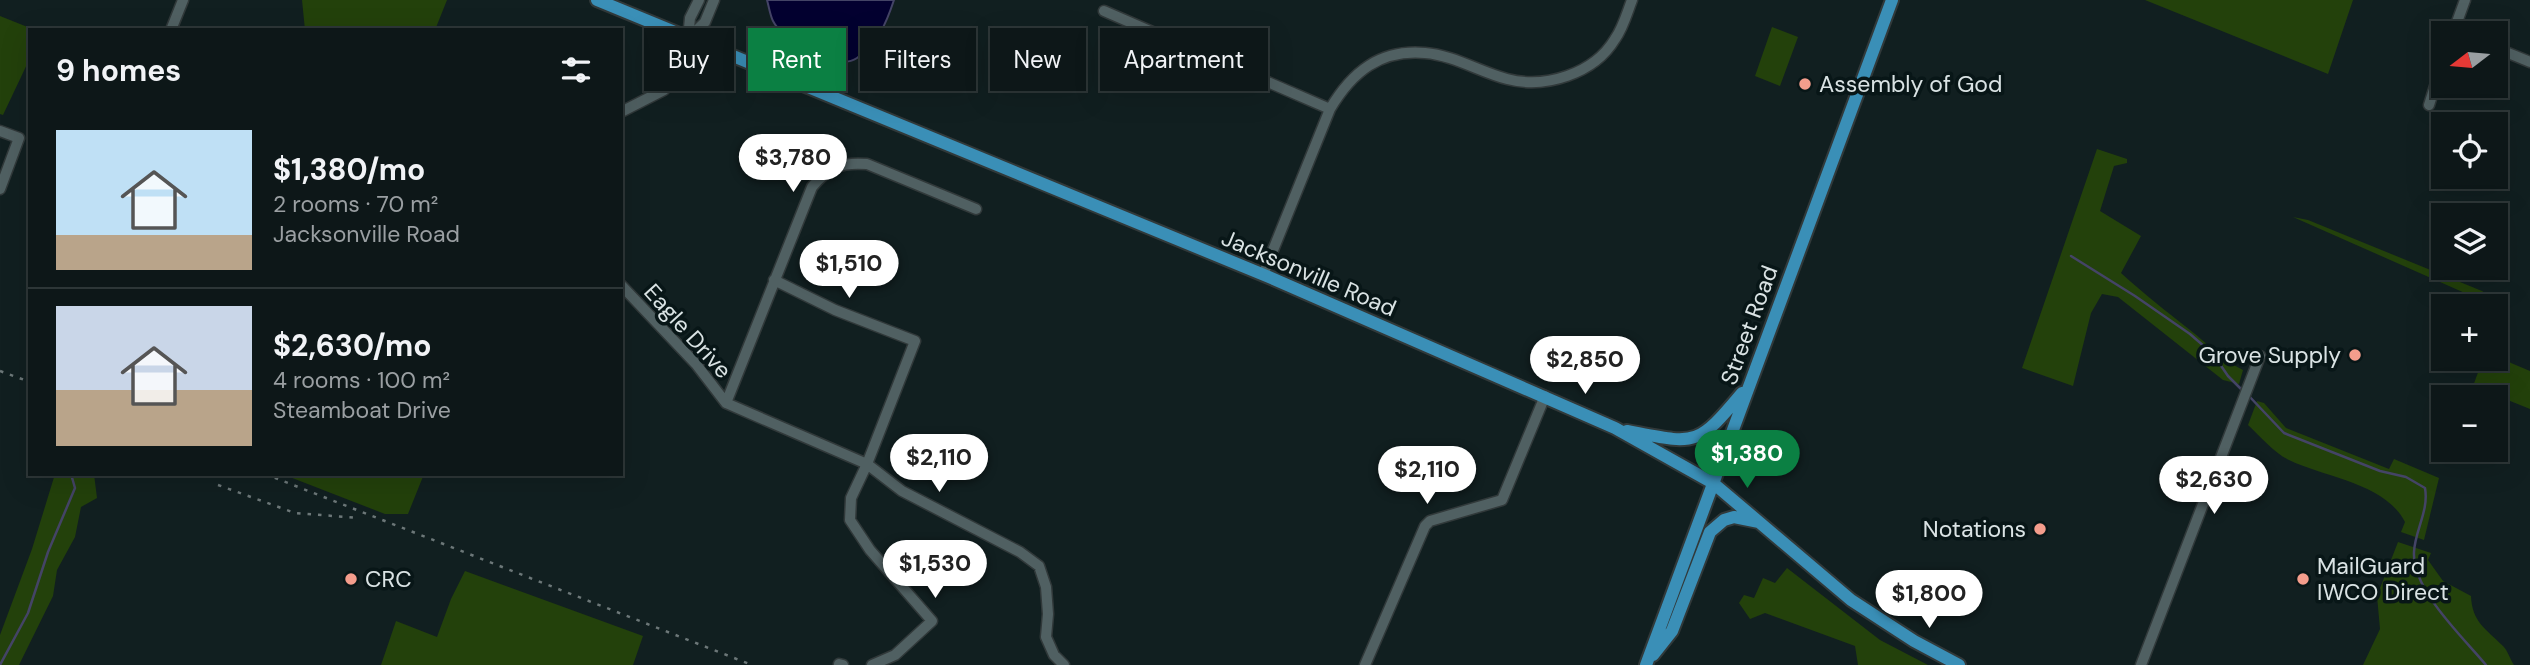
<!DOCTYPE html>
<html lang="en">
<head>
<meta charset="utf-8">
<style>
  body { margin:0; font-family:"DM Sans",sans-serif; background:#162021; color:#f1f3f6; height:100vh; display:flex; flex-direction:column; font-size:26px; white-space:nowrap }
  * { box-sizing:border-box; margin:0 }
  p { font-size:23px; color:#9a9fa2 }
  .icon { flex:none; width:38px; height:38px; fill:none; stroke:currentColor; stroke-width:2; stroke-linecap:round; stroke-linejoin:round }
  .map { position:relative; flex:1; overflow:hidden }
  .panel { position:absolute; left:28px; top:28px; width:595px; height:448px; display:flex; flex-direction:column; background:#0d1718; border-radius:0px; box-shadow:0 7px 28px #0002,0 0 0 2px #2d3637 }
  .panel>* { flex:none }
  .banner { position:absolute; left:644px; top:28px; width:665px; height:63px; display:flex; gap:14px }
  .needle { width:46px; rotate:254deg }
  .controls { position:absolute; left:2431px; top:21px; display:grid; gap:14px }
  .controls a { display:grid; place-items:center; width:77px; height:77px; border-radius:0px; background:#0d1718; box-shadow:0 7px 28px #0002,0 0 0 2px #2d3637; font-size:35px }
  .price { position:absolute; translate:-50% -60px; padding:0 16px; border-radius:24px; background:#fff; color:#222; font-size:23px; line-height:46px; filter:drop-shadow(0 2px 4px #0008) }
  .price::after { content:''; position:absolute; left:50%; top:42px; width:21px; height:16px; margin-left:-10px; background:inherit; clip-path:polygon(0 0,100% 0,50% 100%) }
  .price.selected { background:#0b8043; color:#fff }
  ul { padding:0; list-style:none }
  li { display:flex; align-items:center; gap:21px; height:175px; padding:0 28px }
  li+li { border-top:2px solid #2d3637 }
  li span { display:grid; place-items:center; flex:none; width:196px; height:140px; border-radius:0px; color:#555 }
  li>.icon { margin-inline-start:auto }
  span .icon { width:84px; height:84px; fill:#fffc; stroke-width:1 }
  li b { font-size:30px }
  h2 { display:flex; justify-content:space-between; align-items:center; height:84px; padding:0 28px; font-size:30px }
  .pill { padding:0 24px; border-radius:0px; background:#0d1718; box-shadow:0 7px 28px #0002,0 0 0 2px #2d3637; font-size:24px; line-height:63px }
  .pill.selected { background:#0b8043; color:#fff }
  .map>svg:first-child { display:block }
  .green { fill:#23410b }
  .water { fill:#030030; stroke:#446; stroke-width:2 }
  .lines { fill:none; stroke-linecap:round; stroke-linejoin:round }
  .stream { stroke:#446; stroke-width:2.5 }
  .minor-casing { stroke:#31393a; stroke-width:13 }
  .major-casing { stroke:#31393a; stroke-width:16 }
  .minor { stroke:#506062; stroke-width:10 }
  .major { stroke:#3a8fb7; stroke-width:12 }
  .rail { stroke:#6c7778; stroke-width:2.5; stroke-dasharray:3.5 7; stroke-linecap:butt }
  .poi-dot { fill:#f49d8c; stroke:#081617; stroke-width:2.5 }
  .labels { text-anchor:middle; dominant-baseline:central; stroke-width:7; stroke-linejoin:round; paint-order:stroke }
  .poi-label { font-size:23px; fill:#dae3e4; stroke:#081617; text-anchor:start }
  .street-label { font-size:23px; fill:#dae3e4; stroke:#081617 }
</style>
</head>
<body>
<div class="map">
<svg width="2530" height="665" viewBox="0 0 2530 665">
  <rect width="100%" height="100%" fill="#111f20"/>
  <path class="green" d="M 302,0 L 447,0 L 435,30 L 305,30 Z
    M 2145,0 L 2353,0 L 2328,74 Z
    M 0,16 L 35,30 L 30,30 L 30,58 L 3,115 L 0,114 Z
    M 1772,27 L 1798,37 L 1780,86 L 1755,76 Z
    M 2097,149 L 2127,159 L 2127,163 L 2114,166 L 2100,211 L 2141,236 L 2121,273 C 2144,294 2166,311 2190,330 C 2209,345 2221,359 2243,370 L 2239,384 L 2223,380 L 2118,297 L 2102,294 L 2091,313 L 2073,386 L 2022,368 Z
    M 2293,217 L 2308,220 L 2482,291 L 2508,308 L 2508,322 L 2501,355 L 2511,363 L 2530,371 L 2530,409 L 2473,386 L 2483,359 L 2496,359 L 2496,326 L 2501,309 Z
    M 2257,401 L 2264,403 L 2286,428 L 2389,469 L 2394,459 L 2439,478 L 2424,540 L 2401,532 L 2405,522 C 2385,483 2326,478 2289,460 C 2274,453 2260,436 2248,425 Z
    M 55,474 L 94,474 L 97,498 L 81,507 L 75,537 L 57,570 L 53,596 L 19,665 L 0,665 L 0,635 L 32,549 Z
    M 282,474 L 424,474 L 408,514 L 385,514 Z
    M 2398,542 L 2431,553 L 2428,560 L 2443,581 L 2471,596 C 2472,622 2486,629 2503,646 C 2508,651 2510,659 2514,665 L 2363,665 L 2380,629 L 2377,596 Z
    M 1787,568 L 1880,640 L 1928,665 L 1858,665 L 1855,646 L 1765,613 L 1750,619 L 1739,603 L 1744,595 L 1754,598 L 1763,578 L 1775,583 Z
    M 465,571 L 643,636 L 633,665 L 381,665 L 396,621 L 437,637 L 451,599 Z"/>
  <path class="water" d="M 767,0 L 894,0 C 886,24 878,43 857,58 C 836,73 783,41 773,21 C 770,15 769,7 767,0 Z"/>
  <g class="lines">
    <path class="stream" d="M 609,30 L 609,29
      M 2071,256 L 2135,296 L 2190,334 L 2213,354 L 2228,376 L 2243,391
      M 2248,395 L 2284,433 L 2380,471 L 2406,477 L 2425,488 C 2429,511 2415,530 2414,552 C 2412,590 2463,637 2486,665
      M 0,665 L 28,613 L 48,552 L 75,488 L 71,474"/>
    <defs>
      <path id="minor" d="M 1104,11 L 1330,109
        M 171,30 L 183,0
        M 2453,33 L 2465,0
        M 688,38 L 690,18 L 699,0
        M 2496,48 L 2530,62
        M 2429,105 L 2443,61
        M 621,112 L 664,90 L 673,65 L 688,39 L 705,22 L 714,0
        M 0,131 L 19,138 L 0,189
        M 1263,275 L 1330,109 C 1352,72 1380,49 1425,53 C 1453,55 1480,72 1507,79 C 1545,89 1594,74 1615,39 C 1623,28 1627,13 1632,0
        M 774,280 L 835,310 L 915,341 L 867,464 L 851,498 L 850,520 L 870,550 L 932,621 L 895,655 L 872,665
        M 621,285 L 696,364 L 726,403 L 867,464 L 902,491 L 1020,552 L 1039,566 L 1046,587 L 1048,614 L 1046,637 L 1054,655 L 1064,665
        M 726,403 L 812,187 C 829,167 840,162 867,164 L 976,209
        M 839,664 L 843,665
        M 1365,665 L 1425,526 L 1430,521 L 1502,500 L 1545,396
        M 2141,665 L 2260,356"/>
      <path id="major" d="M 597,0 L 1269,277 L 1615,428 L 1713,483 L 1851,600 L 1914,641 L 1959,665
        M 1627,431 C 1696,444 1696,448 1742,393
        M 1653,655 L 1672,631 L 1710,532 L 1724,520 L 1734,517 L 1759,522
        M 1646,665 L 1892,0"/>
    </defs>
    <use href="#minor" class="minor-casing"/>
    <use href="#major" class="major-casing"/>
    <use href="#minor" class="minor"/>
    <use href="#major" class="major"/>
    <path class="rail" d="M 0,371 L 30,382
      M 265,474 L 752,665
      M 218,485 L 295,513 L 359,518"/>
  </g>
  <g class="poi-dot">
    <circle cx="1805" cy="84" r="7"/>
    <circle cx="2355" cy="355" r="7"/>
    <circle cx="2040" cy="529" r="7"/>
    <circle cx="351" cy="579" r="7"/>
    <circle cx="2303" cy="579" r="7"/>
  </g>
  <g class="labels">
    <g class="poi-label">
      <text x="1819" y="84">Assembly of God</text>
      <text x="2341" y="355" text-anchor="end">Grove Supply</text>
      <text x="2026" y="529" text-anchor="end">Notations</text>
      <text x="2317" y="566">MailGuard<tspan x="2317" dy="26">IWCO Direct</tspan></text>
      <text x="365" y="579">CRC</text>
    </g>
    <g class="street-label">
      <text transform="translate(1309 273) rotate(23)">Jacksonville Road</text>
      <text transform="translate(1749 325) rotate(-70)">Street Road</text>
      <text transform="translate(688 331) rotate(48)">Eagle Drive</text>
    </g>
  </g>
</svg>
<div class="controls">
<a><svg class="needle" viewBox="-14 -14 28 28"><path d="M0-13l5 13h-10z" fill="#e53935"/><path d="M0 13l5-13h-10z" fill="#9a9fa2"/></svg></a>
<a><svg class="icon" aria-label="locate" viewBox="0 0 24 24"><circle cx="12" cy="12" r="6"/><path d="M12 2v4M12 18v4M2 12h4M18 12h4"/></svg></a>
<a><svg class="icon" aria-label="layers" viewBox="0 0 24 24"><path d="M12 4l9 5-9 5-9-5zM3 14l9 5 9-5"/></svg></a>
<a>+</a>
<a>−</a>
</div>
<b class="price" style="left:793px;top:194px">$3,780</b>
<b class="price" style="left:849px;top:300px">$1,510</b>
<b class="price" style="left:1585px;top:396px">$2,850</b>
<b class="price selected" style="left:1747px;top:490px">$1,380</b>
<b class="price" style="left:939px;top:494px">$2,110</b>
<b class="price" style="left:1427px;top:506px">$2,110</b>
<b class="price" style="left:2214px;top:516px">$2,630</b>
<b class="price" style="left:935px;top:600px">$1,530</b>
<b class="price" style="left:1929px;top:630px">$1,800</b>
<div class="banner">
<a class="pill">Buy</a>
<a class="pill selected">Rent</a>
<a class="pill">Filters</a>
<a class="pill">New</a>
<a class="pill">Apartment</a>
</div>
<section class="panel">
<h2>9 homes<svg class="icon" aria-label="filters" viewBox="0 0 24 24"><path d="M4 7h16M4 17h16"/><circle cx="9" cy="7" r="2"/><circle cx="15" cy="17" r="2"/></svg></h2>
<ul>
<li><span style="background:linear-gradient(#bfe0f5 75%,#b9a48a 0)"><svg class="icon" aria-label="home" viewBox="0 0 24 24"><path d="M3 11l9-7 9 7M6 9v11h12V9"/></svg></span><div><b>$1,380/mo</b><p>2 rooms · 70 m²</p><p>Jacksonville Road</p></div></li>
<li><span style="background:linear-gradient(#c9d6e8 60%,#b9a48a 0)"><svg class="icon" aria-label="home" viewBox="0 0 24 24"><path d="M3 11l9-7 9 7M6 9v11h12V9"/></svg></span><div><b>$2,630/mo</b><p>4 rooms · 100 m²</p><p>Steamboat Drive</p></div></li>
</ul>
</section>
</div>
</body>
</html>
